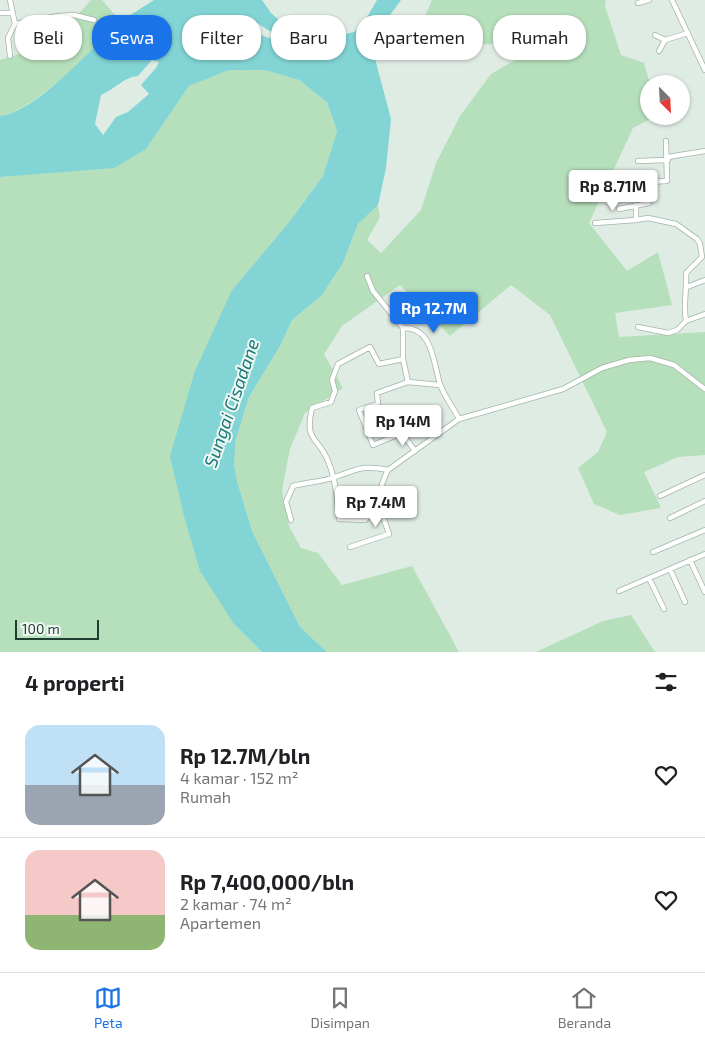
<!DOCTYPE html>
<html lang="id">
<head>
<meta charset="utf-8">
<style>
  body { margin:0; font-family:"Exo 2",sans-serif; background:#f6f6f6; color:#202124; height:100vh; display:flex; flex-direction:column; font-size:19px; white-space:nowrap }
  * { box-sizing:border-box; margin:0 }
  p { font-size:16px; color:#757577 }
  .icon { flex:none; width:28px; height:28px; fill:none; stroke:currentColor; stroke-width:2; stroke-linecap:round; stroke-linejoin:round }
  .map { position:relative; height:652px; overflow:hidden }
  .details { display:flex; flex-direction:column; background:#fff; flex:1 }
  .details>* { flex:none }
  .top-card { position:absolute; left:15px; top:15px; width:675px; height:45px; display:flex; gap:10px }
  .needle { width:32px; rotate:156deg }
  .buttons { position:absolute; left:640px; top:75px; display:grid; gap:10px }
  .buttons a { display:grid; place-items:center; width:50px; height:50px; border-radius:50%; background:#fff; box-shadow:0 1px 4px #0004; font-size:25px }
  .scale { position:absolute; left:15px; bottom:12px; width:84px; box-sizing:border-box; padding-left:5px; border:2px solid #1f3d30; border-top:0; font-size:14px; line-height:18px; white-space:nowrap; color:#1f3d30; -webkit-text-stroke:4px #eff8f2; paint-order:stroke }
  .price { position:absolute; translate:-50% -42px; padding:0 11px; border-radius:5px; background:#fff; color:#222; font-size:16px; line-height:32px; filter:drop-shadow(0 1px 2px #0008) }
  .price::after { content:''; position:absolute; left:50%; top:30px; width:15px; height:11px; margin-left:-8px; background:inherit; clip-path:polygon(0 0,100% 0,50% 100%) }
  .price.on { background:#1a73e8; color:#fff }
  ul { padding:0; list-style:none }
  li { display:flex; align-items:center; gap:15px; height:125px; padding:0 25px }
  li+li { border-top:1px solid #e0e0e0 }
  li span { display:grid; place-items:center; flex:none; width:140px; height:100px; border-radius:15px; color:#555 }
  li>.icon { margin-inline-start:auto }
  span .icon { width:60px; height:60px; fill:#fffc; stroke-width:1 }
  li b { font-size:21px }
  h2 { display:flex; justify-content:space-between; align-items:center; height:60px; padding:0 25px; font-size:21px }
  .tag { padding:0 18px; border-radius:20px; background:#fff; box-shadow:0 1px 4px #0004; font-size:18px; line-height:45px }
  .tag.on { background:#1a73e8; color:#fff }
  .dock { display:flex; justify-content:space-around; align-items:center; height:70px; border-top:1px solid #e0e0e0; background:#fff; font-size:14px; color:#757577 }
  .dock a { display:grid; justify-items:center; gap:2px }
  .dock .on { color:#1a73e8 }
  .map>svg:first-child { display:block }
  .green { fill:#b6dfbb }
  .water { fill:#82d4d5; fill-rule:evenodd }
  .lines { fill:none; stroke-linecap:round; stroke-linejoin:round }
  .minor-casing { stroke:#a2b4aa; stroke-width:6 }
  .minor { stroke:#fff; stroke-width:4.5 }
  .labels { text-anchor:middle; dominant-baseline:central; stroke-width:4; stroke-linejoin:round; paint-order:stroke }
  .water-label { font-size:18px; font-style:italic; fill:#157a7d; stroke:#eff8f2 }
</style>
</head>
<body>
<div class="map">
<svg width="705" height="652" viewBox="0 0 705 652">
  <rect width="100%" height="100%" fill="#dfece4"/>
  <path class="green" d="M 91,0 L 102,0 L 121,22 C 96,48 34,111 0,116 L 0,60 L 53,43 Z
    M 432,0 L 606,0 L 605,6 L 621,55 L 644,63 L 650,84 L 649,116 L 656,116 L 633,128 L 589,223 L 627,271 L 658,252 L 672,305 L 615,313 L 619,337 L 705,332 L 705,455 L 678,457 L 644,472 L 661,508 L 620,515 L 594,504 L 578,468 L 598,452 L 607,432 L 550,315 L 511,285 L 450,336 L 400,285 L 342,326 L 324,354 L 343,388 L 305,413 L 290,449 L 282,490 L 289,526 L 301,548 L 318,553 L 342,585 L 412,566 L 459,652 L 327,652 L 300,627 L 252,531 L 237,481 L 234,464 L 236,439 L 249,397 L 280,346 L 292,320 L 322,295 L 343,263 L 358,224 L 378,205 L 380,217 L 367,240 L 381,253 L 421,210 L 436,163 L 460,116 L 491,74 L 517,59 L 511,44 L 413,45 Z
    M 229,70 L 265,70 L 299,80 L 327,102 L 337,131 L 323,176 L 290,221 L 232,290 L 234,624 L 262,652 L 0,652 L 0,177 L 53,172 L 146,149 L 189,86 Z
    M 631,615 L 655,652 L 536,652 L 603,621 Z"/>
  <path class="water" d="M 154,0 L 262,0 L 271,13 L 293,32 L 318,40 L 354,32 L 363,24 L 377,0 L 401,0 L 375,36 L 374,55 L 391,119 L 386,168 L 378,205 L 358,224 L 343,263 L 322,295 L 292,320 L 280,346 L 249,397 L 236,439 L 234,464 L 237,481 L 252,531 L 300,627 L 327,652 L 262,652 L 234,624 L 200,571 L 184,516 L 170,456 L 195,371 L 232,290 L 290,221 L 323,176 L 337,131 L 327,102 L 299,80 L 265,70 L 229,70 L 189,86 L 146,149 L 114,168 L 0,177 L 0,116 C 39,111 91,47 122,22 C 131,14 143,7 154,0 ZM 227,16 L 246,16 L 282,39 L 269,38 L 250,31 L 226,31 L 206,25 L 206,21 ZM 152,60 L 159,62 L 156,68 L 141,85 L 149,94 L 128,112 L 116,117 L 103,135 L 95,124 L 101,95 C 115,89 124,77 138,76 Z"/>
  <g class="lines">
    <defs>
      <path id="minor" d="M 10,0 L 15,24 L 8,38 L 10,56
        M 672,0 L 705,70
        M 638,3 L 649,0
        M 0,13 L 11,13
        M 15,24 L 58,16 L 74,15 L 94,20
        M 655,35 L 665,40 L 688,33
        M 659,51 L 665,40
        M 668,157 L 705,151
        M 638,161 L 668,160
        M 619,209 L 649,203 L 649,182 L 667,181 L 666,141
        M 636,220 L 648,218 L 676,224 L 697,239 L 700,244 L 702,257 L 686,273 C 687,290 683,305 686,321
        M 595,223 L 636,220 L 636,205
        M 367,276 L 373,291 L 403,328 C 433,327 433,362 440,384 C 444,396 453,407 459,419
        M 687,287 L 705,280
        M 638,327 L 668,333 L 677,330 L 686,321 L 705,314
        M 403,328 L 403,359 L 408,382
        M 403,359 L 379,364 L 370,347 L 338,364 L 332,380 L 335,391 L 331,402 L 312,408 C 304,442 318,436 328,461 C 336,480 337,499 339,519 L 365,520 C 379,507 379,486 388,470 L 459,419 L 563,389 L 602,368 L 629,360 L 650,358 L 674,365 L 705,389
        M 415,451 L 402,433 L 373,445 L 359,410 L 378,404 L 377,393 L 408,382 L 440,385
        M 660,496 L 705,475
        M 670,518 L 705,501
        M 291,520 L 286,502 L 293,486 C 307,482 322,482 335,477 C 359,469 361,465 388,470
        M 350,547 L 389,534 L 377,499
        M 653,552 L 705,530
        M 690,560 L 705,592
        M 670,569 L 685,602
        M 649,578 L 664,609
        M 619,591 L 705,554"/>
    </defs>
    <use href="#minor" class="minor-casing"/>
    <use href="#minor" class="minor"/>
  </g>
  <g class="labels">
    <g class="water-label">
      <text transform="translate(231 403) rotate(-71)">Sungai Cisadane</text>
    </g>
  </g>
</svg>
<div class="buttons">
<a><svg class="needle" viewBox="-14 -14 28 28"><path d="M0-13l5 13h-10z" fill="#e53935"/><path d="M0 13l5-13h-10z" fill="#757577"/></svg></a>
</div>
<div class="scale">100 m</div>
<b class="price" style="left:613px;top:212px">Rp 8.71M</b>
<b class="price on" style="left:434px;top:334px">Rp 12.7M</b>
<b class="price" style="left:403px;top:447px">Rp 14M</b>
<b class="price" style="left:376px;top:528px">Rp 7.4M</b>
<div class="top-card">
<a class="tag">Beli</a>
<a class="tag on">Sewa</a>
<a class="tag">Filter</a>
<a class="tag">Baru</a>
<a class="tag">Apartemen</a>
<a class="tag">Rumah</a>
</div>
</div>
<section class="details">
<h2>4 properti<svg class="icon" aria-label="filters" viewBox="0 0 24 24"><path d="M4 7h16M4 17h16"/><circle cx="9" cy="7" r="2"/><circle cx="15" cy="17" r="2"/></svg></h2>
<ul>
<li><span style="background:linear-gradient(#bfe0f5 60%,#9aa5b1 0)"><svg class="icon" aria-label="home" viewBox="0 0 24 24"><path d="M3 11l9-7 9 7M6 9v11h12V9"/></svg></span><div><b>Rp 12.7M/bln</b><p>4 kamar · 152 m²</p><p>Rumah</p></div><svg class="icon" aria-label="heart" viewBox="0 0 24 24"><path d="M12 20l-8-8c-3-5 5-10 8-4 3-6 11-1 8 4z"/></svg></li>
<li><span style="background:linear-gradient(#f6c9c9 65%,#8fb573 0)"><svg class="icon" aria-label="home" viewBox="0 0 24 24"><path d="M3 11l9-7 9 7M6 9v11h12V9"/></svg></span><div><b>Rp 7,400,000/bln</b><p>2 kamar · 74 m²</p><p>Apartemen</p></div><svg class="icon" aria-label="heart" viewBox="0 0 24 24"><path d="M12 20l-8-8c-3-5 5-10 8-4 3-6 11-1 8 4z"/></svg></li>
</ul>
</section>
<nav class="dock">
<a class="on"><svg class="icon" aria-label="map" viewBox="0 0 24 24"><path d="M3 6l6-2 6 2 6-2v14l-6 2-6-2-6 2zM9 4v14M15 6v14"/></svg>Peta</a>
<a><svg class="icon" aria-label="saved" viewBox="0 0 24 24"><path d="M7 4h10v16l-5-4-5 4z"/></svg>Disimpan</a>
<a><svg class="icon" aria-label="home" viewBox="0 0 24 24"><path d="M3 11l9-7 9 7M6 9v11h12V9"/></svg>Beranda</a>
</nav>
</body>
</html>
